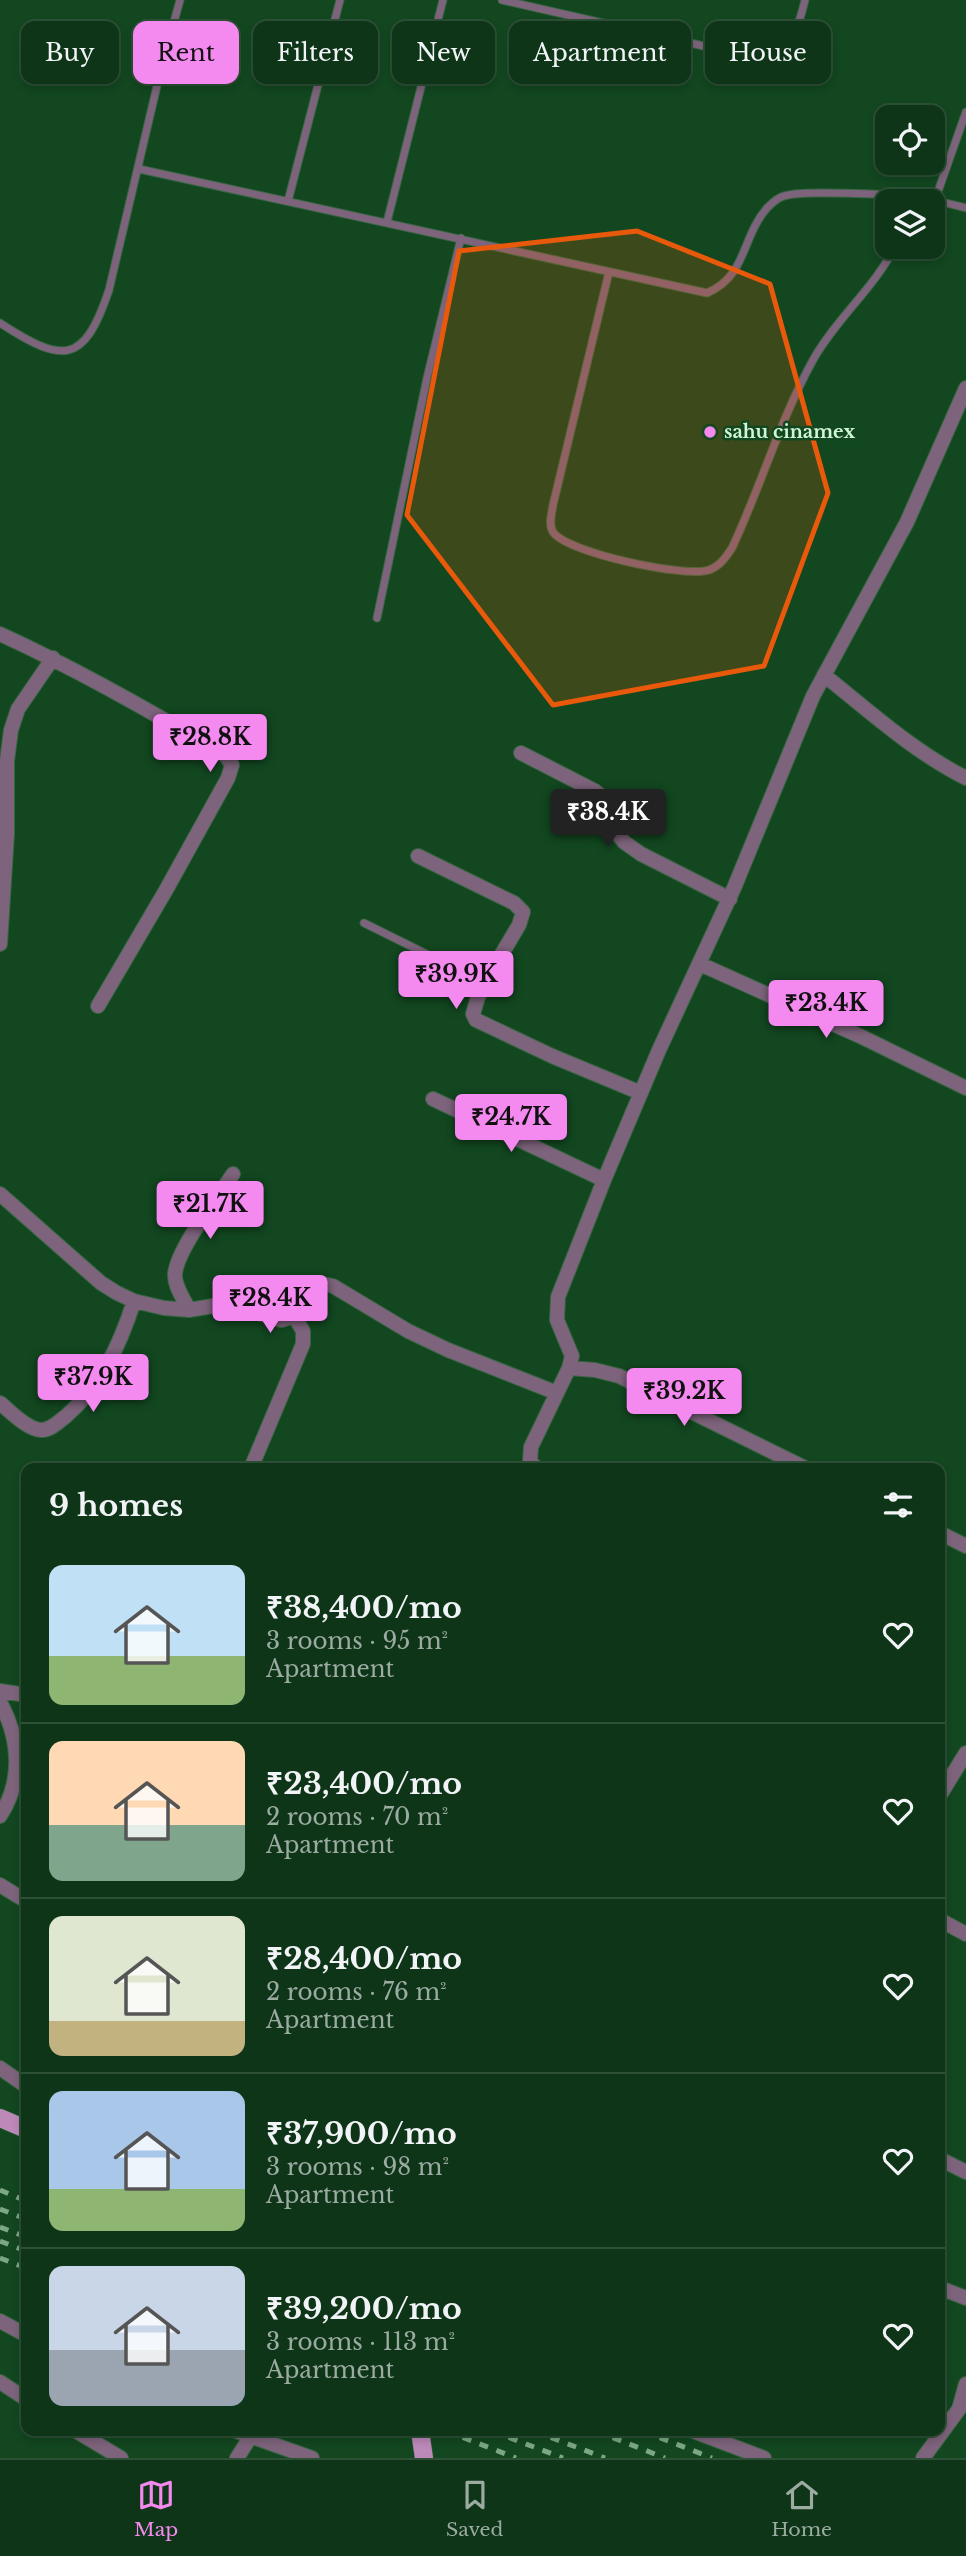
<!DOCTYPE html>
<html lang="en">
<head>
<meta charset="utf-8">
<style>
  body { margin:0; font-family:"Libre Baskerville",serif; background:#173d21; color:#f1f3f6; height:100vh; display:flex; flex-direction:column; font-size:26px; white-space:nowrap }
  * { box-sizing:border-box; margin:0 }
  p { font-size:23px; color:#9baba2 }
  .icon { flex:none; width:38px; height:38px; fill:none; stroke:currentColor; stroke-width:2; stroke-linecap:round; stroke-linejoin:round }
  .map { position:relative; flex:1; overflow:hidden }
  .details { position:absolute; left:21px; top:1463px; width:924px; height:973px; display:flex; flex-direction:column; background:#0e3518; border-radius:14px; box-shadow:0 4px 10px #0003,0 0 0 2px #2e5037 }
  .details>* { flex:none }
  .top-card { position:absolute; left:21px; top:21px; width:924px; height:63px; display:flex; gap:14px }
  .buttons { position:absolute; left:875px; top:105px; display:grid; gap:14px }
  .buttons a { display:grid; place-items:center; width:70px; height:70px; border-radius:14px; background:#0e3518; box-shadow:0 4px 10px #0003,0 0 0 2px #2e5037; font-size:35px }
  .price { position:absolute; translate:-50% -60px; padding:0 16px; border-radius:7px; background:#f489f0; color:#111; font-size:23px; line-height:46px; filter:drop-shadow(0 2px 4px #0008) }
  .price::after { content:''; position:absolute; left:50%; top:42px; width:21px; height:16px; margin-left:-10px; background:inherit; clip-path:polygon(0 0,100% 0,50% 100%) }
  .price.active { background:#222; color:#fff }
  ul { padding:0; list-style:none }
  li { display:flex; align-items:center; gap:21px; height:175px; padding:0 28px }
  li+li { border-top:2px solid #2e5037 }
  li span { display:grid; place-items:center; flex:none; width:196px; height:140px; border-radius:14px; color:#555 }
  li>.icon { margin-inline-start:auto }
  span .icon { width:84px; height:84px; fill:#fffc; stroke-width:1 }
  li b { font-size:30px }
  h2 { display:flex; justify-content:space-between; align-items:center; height:84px; padding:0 28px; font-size:30px }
  .chip { padding:0 24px; border-radius:14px; background:#0e3518; box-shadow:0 4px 10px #0003,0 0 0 2px #2e5037; font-size:24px; line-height:63px }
  .chip.active { background:#f489f0; color:#111 }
  .menu { display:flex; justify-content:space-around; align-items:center; height:98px; border-top:2px solid #2e5037; background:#0e3518; font-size:19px; color:#9baba2 }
  .menu a { display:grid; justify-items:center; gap:4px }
  .menu .active { color:#f489f0 }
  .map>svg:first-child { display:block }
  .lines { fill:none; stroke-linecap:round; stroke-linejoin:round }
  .service-casing { stroke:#356641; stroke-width:9 }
  .minor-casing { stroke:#356641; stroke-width:16 }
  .primary-casing { stroke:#356641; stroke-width:19 }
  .service { stroke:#7d637b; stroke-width:7 }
  .minor { stroke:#7d637b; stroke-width:14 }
  .primary { stroke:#bd89b9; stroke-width:18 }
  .rail { stroke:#7ca785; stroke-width:5; stroke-dasharray:9 9; stroke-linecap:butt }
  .marked { fill:#e8590c; fill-opacity:0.2; stroke:#e8590c; stroke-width:5; stroke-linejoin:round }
  .poi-dot { fill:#f489f0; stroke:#124720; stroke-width:2.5 }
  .labels { text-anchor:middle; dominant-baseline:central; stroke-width:5; stroke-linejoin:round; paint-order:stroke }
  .poi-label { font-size:18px; font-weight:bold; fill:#d3f5d7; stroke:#124720; text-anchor:start }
</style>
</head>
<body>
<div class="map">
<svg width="966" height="2458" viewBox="0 0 966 2458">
  <rect width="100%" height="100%" fill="#124720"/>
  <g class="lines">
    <defs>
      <path id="service" d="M 502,0 L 730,52 C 780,59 793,51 805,0
        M 139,169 L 707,293 C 747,276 741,238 767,208 C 771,204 779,197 784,196 C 797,192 814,193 827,193 C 875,193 920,195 966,208
        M 935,200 L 966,112
        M 288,201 L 340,0
        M 387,222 L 443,0
        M 609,272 L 553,505 C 552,513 548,524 553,532 C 567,553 686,578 709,570 C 720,566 726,557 732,548 C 761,486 780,420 813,360 C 836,319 874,288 895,247
        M 0,323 C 63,364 84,365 109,290 L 161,69 L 180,0
        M 377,618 L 427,378 L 461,238
        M 364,923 L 485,983"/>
      <path id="minor" d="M 0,634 C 79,670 151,711 226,756 L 232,765 L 228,778 L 166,890 L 98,1006
        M 824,675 C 869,711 914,752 966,778
        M 521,753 L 595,791 L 604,798 L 616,832 L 624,842 L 641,854 L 730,899
        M 418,856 L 514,903 L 523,912 L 519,925 L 491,972 L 478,997 L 473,1014 L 476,1020 L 552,1056 L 641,1093
        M 0,944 L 7,834 L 7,761 L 11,730 L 18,709 L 53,658
        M 700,964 L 862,1037 L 966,1088
        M 433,1099 L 604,1180
        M 0,1194 L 101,1283 L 117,1293 L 134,1301 L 164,1308 L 189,1310 L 219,1305 L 234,1306 L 281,1320 C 298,1317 301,1297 312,1286 L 318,1283 L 333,1286 L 408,1331 L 448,1350 L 557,1393
        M 189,1310 C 184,1299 174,1286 175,1274 C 177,1249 218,1197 233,1174
        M 569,1368 L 595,1370 L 619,1376 L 805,1468
        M 0,1403 C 11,1412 27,1429 41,1430 C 51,1430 58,1422 65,1417 C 101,1386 120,1345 134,1301
        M 251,1468 L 303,1344 L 303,1331 L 293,1314
        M 536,1468 L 530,1461 L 531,1447 L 569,1368 L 572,1356 L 557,1320 L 558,1297 L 604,1180 L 659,1050 L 734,888 L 813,696 L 907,522 L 966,388
        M 940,1533 L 966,1546
        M 0,1691 L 26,1695
        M 0,1702 C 20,1739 23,1781 0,1816
        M 940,1795 L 966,1753
        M 0,1885 L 26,1901
        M 940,1920 L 966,1934
        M 0,2068 L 26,2086
        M 940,2159 L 966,2172
        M 940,2288 L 966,2298
        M 0,2321 L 26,2335
        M 0,2382 L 26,2399
        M 76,2431 L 121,2458
        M 236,2431 L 312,2458
        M 693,2431 L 764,2458
        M 237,2458 L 251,2436
        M 923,2458 L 959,2409 L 966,2384"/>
      <path id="primary" d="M 0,2118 L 26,2129
        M 420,2431 L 424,2458"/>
    </defs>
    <use href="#service" class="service-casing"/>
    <use href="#minor" class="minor-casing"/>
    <use href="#primary" class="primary-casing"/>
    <use href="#service" class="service"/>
    <use href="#minor" class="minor"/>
    <use href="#primary" class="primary"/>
    <path class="rail" d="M 0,2190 L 26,2201
      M 0,2209 L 26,2219
      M 0,2227 L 26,2237
      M 0,2241 L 26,2251
      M 0,2258 L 26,2268
      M 446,2431 L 516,2458
      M 492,2431 L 563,2458
      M 534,2431 L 605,2458
      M 596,2431 L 665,2458
      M 643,2431 L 712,2458"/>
  </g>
  <path class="marked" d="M 637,231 L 770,284 L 828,493 L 764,666 L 553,705 L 407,515 L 459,251 Z"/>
  <circle class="poi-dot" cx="710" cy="432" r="7"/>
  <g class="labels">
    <g class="poi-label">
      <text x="724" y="432">sahu cinamex</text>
    </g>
  </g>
</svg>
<div class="buttons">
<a><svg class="icon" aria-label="locate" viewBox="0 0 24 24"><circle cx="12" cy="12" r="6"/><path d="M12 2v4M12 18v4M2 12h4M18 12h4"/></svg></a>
<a><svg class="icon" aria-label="layers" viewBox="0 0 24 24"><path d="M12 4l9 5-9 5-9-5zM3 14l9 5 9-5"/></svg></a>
</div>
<b class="price" style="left:210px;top:774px">₹28.8K</b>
<b class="price active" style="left:608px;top:849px">₹38.4K</b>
<b class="price" style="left:456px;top:1011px">₹39.9K</b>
<b class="price" style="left:826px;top:1040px">₹23.4K</b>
<b class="price" style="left:511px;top:1154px">₹24.7K</b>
<b class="price" style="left:210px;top:1241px">₹21.7K</b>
<b class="price" style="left:270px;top:1335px">₹28.4K</b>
<b class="price" style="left:93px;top:1414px">₹37.9K</b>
<b class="price" style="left:684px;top:1428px">₹39.2K</b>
<div class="top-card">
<a class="chip">Buy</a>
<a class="chip active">Rent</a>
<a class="chip">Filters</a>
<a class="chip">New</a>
<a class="chip">Apartment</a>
<a class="chip">House</a>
</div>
<section class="details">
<h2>9 homes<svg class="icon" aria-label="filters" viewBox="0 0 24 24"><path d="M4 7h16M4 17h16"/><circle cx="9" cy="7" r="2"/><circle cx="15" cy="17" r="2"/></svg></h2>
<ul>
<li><span style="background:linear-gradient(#bfe0f5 65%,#8fb573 0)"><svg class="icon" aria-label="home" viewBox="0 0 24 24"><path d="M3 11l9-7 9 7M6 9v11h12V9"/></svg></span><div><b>₹38,400/mo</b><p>3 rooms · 95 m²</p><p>Apartment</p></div><svg class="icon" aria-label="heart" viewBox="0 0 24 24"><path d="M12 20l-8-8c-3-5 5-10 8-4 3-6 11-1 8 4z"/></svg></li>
<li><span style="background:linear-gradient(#ffd9b3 60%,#7fa58c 0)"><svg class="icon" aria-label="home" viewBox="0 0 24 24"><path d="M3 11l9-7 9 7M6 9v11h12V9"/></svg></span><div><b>₹23,400/mo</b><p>2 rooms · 70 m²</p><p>Apartment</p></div><svg class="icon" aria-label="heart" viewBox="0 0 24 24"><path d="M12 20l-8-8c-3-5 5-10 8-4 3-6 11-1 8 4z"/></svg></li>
<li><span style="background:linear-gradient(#dfe7d0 75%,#c2b280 0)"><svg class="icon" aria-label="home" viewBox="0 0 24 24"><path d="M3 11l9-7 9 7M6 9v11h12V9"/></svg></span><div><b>₹28,400/mo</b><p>2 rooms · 76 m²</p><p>Apartment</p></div><svg class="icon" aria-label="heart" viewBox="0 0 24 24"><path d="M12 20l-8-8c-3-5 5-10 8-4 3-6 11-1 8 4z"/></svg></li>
<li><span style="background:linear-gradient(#a9c7e8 70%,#8fb573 0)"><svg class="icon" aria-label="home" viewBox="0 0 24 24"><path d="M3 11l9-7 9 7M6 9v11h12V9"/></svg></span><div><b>₹37,900/mo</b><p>3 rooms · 98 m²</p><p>Apartment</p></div><svg class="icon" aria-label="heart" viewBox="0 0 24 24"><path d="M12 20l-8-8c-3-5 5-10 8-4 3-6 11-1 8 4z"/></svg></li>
<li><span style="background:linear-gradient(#c9d6e8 60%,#9aa5b1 0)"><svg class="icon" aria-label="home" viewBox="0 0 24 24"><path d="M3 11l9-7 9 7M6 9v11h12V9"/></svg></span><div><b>₹39,200/mo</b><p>3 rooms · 113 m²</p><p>Apartment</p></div><svg class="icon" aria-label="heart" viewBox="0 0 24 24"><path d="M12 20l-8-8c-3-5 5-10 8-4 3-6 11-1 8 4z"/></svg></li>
</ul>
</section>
</div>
<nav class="menu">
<a class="active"><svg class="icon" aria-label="map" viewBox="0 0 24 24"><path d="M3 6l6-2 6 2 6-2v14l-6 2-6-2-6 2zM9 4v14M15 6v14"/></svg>Map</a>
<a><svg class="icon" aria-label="saved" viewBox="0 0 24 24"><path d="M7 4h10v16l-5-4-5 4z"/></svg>Saved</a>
<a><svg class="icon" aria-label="home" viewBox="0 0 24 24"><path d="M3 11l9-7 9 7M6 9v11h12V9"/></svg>Home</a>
</nav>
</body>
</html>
